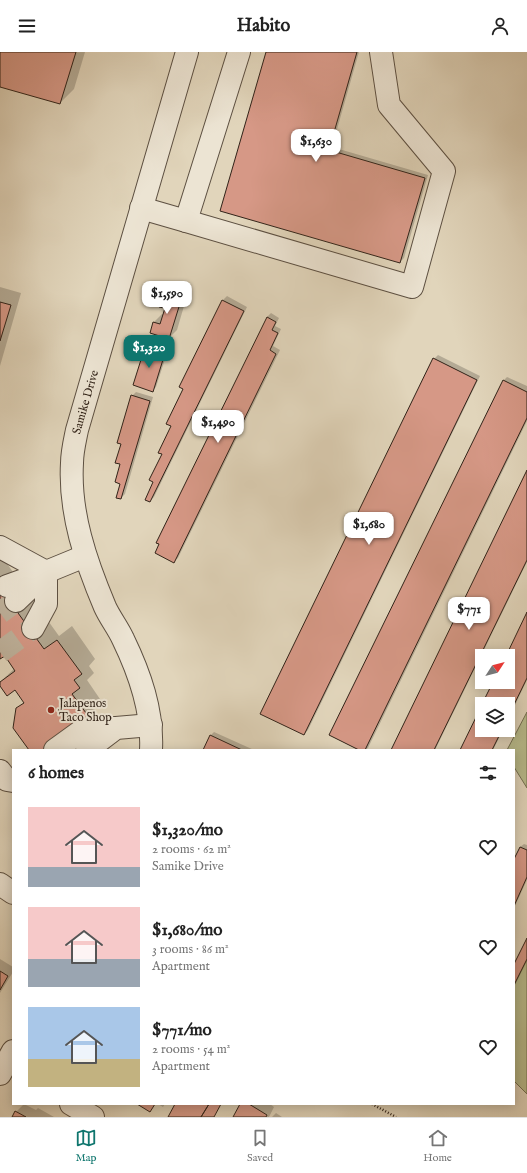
<!DOCTYPE html>
<html lang="en">
<head>
<meta charset="utf-8">
<style>
  body { margin:0; font-family:"IM FELL English",serif; background:#f2f2f2; color:#222; height:100vh; display:flex; flex-direction:column; font-size:15px; white-space:nowrap }
  * { box-sizing:border-box; margin:0 }
  p { font-size:13px; color:#767676 }
  .icon { flex:none; width:22px; height:22px; fill:none; stroke:currentColor; stroke-width:2; stroke-linecap:round; stroke-linejoin:round }
  .map { position:relative; flex:1; overflow:hidden }
  .panel { position:absolute; left:12px; top:697px; width:503px; height:356px; display:flex; flex-direction:column; background:#fff; border-radius:0px; box-shadow:0 2px 10px #0003 }
  .panel>* { flex:none }
  .needle { width:26px; rotate:54deg }
  .buttons { position:absolute; left:475px; top:597px; display:grid; gap:8px }
  .buttons a { display:grid; place-items:center; width:40px; height:40px; border-radius:0px; background:#fff; box-shadow:0 2px 10px #0003; font-size:20px }
  .price { position:absolute; translate:-50% -34px; padding:0 9px; border-radius:8px; background:#fff; color:#222; font-size:13px; line-height:26px; filter:drop-shadow(0 1px 2px #0008) }
  .price::after { content:''; position:absolute; left:50%; top:24px; width:12px; height:9px; margin-left:-6px; background:inherit; clip-path:polygon(0 0,100% 0,50% 100%) }
  .price.active { background:#0f766e; color:#fff }
  ul { padding:0; list-style:none }
  li { display:flex; align-items:center; gap:12px; height:100px; padding:0 16px }
  li span { display:grid; place-items:center; flex:none; width:112px; height:80px; border-radius:0px; color:#555 }
  li>.icon { margin-inline-start:auto }
  span .icon { width:48px; height:48px; fill:#fffc; stroke-width:1 }
  li b { font-size:17px }
  h2 { display:flex; justify-content:space-between; align-items:center; height:48px; padding:0 16px; font-size:17px }
  header { display:flex; justify-content:space-between; align-items:center; height:52px; padding:0 16px; background:#fff; font-size:18px; font-weight:700 }
  .tabs { display:flex; justify-content:space-around; align-items:center; height:56px; border-top:1px solid #e0e0e0; background:#fff; font-size:11px; color:#767676 }
  .tabs a { display:grid; justify-items:center; gap:2px }
  .tabs .active { color:#0f766e }
  .map>svg:first-child { display:block }
  .green { fill:#b8bc8d; stroke:#747053 }
  .shadow { fill:#0003 }
  .building { fill:#d69886; stroke:#312319 }
  .lines { fill:none; stroke-linecap:round; stroke-linejoin:round }
  .minor-tunnel { stroke:#beb19b; stroke-width:22; stroke-dasharray:22 11; stroke-linecap:butt }
  .minor-casing { stroke:#5d5042; stroke-width:24 }
  .path { stroke:#312319; stroke-width:2.5; stroke-dasharray:1 2; stroke-linecap:butt }
  .minor { stroke:#ece4d3; stroke-width:22 }
  .poi-dot { fill:#8f2418; stroke:#ece4d3; stroke-width:1.5 }
  .labels { text-anchor:middle; dominant-baseline:central; stroke-width:4; stroke-linejoin:round; paint-order:stroke }
  .street-label { font-size:12px; fill:#312319; stroke:#ece4d3 }
  .poi-label { font-size:12px; fill:#312319; stroke:#ece4d3; text-anchor:start }
</style>
</head>
<body>
<header><svg class="icon" aria-label="menu" viewBox="0 0 24 24"><path d="M4 6h16M4 12h16M4 18h16"/></svg>Habito<svg class="icon" aria-label="person" viewBox="0 0 24 24"><circle cx="12" cy="8" r="4"/><path d="M4 21q1-7 8-7t8 7"/></svg></header>
<div class="map">
<svg width="527" height="1065" viewBox="0 0 527 1065">
  <rect width="100%" height="100%" fill="#e1d5bb"/>
  <filter id="stains"><feTurbulence type="fractalNoise" baseFrequency=".005" numOctaves="4"/><feColorMatrix values="0 0 0 0 .2 0 0 0 0 .09 0 0 0 0 .02 0 0 0 .5 -.17"/></filter>
  <radialGradient id="worn" r=".72"><stop offset=".6" stop-color="#630" stop-opacity="0"/><stop offset="1" stop-color="#630" stop-opacity=".3"/></radialGradient>
  <path class="green" d="M 527,660 L 527,736 L 514,715 L 514,698 L 507,698 Z
    M 527,898 L 527,1042 L 514,1029 L 514,932 Z"/>
  <path class="shadow" d="M 0,0 L 85,0 L 74,37 L 60,51 L 0,34 Z
    M 267,0 L 359,0 L 332,95 L 428,123 L 404,206 L 400,210 L 221,158 Z
    M 172,232 L 189,237 L 177,278 L 169,286 L 151,281 L 154,270 L 162,262 L 164,263 L 166,256 L 164,240 Z
    M 0,235 L 21,241 L 0,314 Z
    M 227,244 L 247,255 L 154,445 L 150,449 L 155,430 L 184,337 L 180,335 L 223,248 Z
    M 271,261 L 279,266 L 275,274 L 281,277 L 273,294 L 280,298 L 178,506 L 174,509 L 160,492 L 157,490 L 267,265 Z
    M 150,292 L 168,298 L 156,335 L 152,339 L 146,296 Z
    M 438,303 L 480,324 L 308,678 L 304,682 L 434,307 Z
    M 507,325 L 527,334 L 527,369 L 368,696 L 365,698 L 361,698 L 503,329 Z
    M 136,340 L 153,345 L 125,442 L 121,446 L 122,391 L 132,344 Z
    M 527,420 L 527,510 L 435,698 L 392,698 Z
    M 0,502 L 59,584 L 72,574 L 95,607 L 89,614 L 94,621 L 87,628 L 102,650 L 88,664 L 44,698 L 31,698 L 17,657 L 25,649 L 15,636 L 0,632 L 0,630 L 15,616 L 5,603 L 0,606 Z
    M 527,562 L 527,628 L 508,668 L 508,652 L 484,652 L 494,630 L 508,630 L 508,604 L 507,604 Z
    M 482,655 L 482,678 L 503,678 L 493,698 L 461,698 Z
    M 214,680 L 254,698 L 204,698 L 210,684 Z
    M 524,792 L 527,793 L 527,828 L 514,856 L 514,809 L 520,795 Z
    M 527,888 L 527,909 L 514,935 L 514,914 Z
    M 0,907 L 13,915 L 13,920 L 0,941 Z
    M 24,1052 L 36,1058 L 38,1056 L 54,1065 L 13,1065 L 16,1060 Z
    M 158,1052 L 165,1052 L 163,1055 Z
    M 242,1052 L 270,1052 L 274,1055 L 269,1065 L 234,1065 Z
    M 276,1061 L 282,1065 L 272,1065 Z"/>
  <path class="building" d="M 0,0 L 76,0 L 60,52 L 0,35 Z
    M 266,0 L 357,0 L 329,98 L 425,126 L 400,211 L 220,159 Z
    M 163,239 L 182,245 L 169,287 L 150,281 L 153,270 L 160,272 L 165,256 L 159,255 Z
    M 222,248 L 244,259 L 150,450 L 145,448 L 153,430 L 149,428 L 162,402 L 158,401 L 171,374 L 166,372 L 183,337 L 179,335 Z
    M 0,250 L 11,253 L 0,289 Z
    M 267,265 L 276,270 L 272,278 L 278,281 L 270,298 L 276,302 L 174,511 L 155,501 L 159,492 L 156,491 Z
    M 145,295 L 165,301 L 153,340 L 133,333 Z
    M 433,306 L 477,328 L 304,683 L 260,662 Z
    M 503,328 L 527,340 L 527,366 L 365,698 L 359,698 L 329,683 Z
    M 131,343 L 150,349 L 121,447 L 116,446 L 120,432 L 115,430 L 120,412 L 115,411 L 121,392 L 117,391 Z
    M 527,418 L 527,508 L 434,698 L 391,698 Z
    M 0,536 L 44,597 L 57,588 L 82,622 L 74,628 L 80,636 L 72,642 L 89,665 L 51,693 L 46,698 L 29,698 L 13,676 L 16,656 L 24,651 L 15,638 L 7,644 L 0,634 L 0,630 L 15,619 L 5,604 L 0,607 Z
    M 527,560 L 527,626 L 508,665 L 508,652 L 482,652 L 493,630 L 508,630 L 508,604 L 506,604 Z
    M 482,653 L 482,678 L 502,678 L 492,698 L 460,698 Z
    M 210,683 L 242,698 L 203,698 Z
    M 520,795 L 527,798 L 527,825 L 514,854 L 514,807 Z
    M 527,886 L 527,907 L 514,933 L 514,912 Z
    M 0,919 L 8,924 L 0,938 Z
    M 137,1052 L 155,1052 L 150,1060 Z
    M 175,1052 L 209,1052 L 201,1065 L 168,1065 Z
    M 209,1052 L 221,1052 L 214,1065 L 201,1065 Z
    M 240,1052 L 249,1052 L 267,1063 L 266,1065 L 233,1065 Z
    M 15,1059 L 26,1065 L 12,1065 Z"/>
  <g class="lines">
    <path class="minor-tunnel" d="M 0,561 L 16,549
      M 0,600 L 33,576"/>
    <defs>
      <g id="minor">
        <path d="M 239,0 L 186,169 L 412,235 L 444,119 L 389,53 L 381,0"/>
        <path d="M 141,156 L 186,169"/>
        <path d="M 0,495 L 46,520 L 85,504"/>
        <path d="M 7,534 L 46,520"/>
        <path d="M 16,549 L 41,525"/>
        <path d="M 33,576 L 46,552 L 46,520"/>
        <path d="M 55,698 L 84,677 L 116,676"/>
        <path d="M 87,698 L 116,676 L 151,673"/>
        <path id="s1" d="M 151,698 C 153,659 140,622 123,587 C 118,576 110,566 105,555 C 86,510 69,461 72,411 C 72,400 75,388 77,378 L 187,0"/>
        <path d="M 0,719 L 7,728 L 13,729"/>
        <path d="M 0,832 L 13,841"/>
        <path d="M 0,1022 L 13,999"/>
        <path d="M 71,1052 L 93,1065"/>
      </g>
    </defs>
    <use href="#minor" class="minor-casing"/>
    <path class="path" d="M 372,1052 L 396,1065"/>
    <use href="#minor" class="minor"/>
  </g>
  <circle class="poi-dot" cx="51" cy="658" r="4"/>
  <g class="labels">
    <g class="street-label">
      <text stroke="none"><textPath href="#s1" startOffset="364">Samike Drive</textPath></text>
    </g>
    <g class="poi-label">
      <text x="59" y="651">Jalapenos<tspan x="59" dy="14">Taco Shop</tspan></text>
    </g>
  </g>
  <rect width="100%" height="100%" filter="url(#stains)"/>
  <rect width="100%" height="100%" fill="url(#worn)"/>
</svg>
<div class="buttons">
<a><svg class="needle" viewBox="-14 -14 28 28"><path d="M0-13l5 13h-10z" fill="#e53935"/><path d="M0 13l5-13h-10z" fill="#767676"/></svg></a>
<a><svg class="icon" aria-label="layers" viewBox="0 0 24 24"><path d="M12 4l9 5-9 5-9-5zM3 14l9 5 9-5"/></svg></a>
</div>
<b class="price" style="left:316px;top:111px">$1,630</b>
<b class="price" style="left:167px;top:263px">$1,590</b>
<b class="price active" style="left:149px;top:317px">$1,320</b>
<b class="price" style="left:218px;top:392px">$1,490</b>
<b class="price" style="left:369px;top:494px">$1,680</b>
<b class="price" style="left:469px;top:579px">$771</b>
<section class="panel">
<h2>6 homes<svg class="icon" aria-label="filters" viewBox="0 0 24 24"><path d="M4 7h16M4 17h16"/><circle cx="9" cy="7" r="2"/><circle cx="15" cy="17" r="2"/></svg></h2>
<ul>
<li><span style="background:linear-gradient(#f6c9c9 75%,#9aa5b1 0)"><svg class="icon" aria-label="home" viewBox="0 0 24 24"><path d="M3 11l9-7 9 7M6 9v11h12V9"/></svg></span><div><b>$1,320/mo</b><p>2 rooms · 62 m²</p><p>Samike Drive</p></div><svg class="icon" aria-label="heart" viewBox="0 0 24 24"><path d="M12 20l-8-8c-3-5 5-10 8-4 3-6 11-1 8 4z"/></svg></li>
<li><span style="background:linear-gradient(#f6c9c9 65%,#9aa5b1 0)"><svg class="icon" aria-label="home" viewBox="0 0 24 24"><path d="M3 11l9-7 9 7M6 9v11h12V9"/></svg></span><div><b>$1,680/mo</b><p>3 rooms · 86 m²</p><p>Apartment</p></div><svg class="icon" aria-label="heart" viewBox="0 0 24 24"><path d="M12 20l-8-8c-3-5 5-10 8-4 3-6 11-1 8 4z"/></svg></li>
<li><span style="background:linear-gradient(#a9c7e8 65%,#c2b280 0)"><svg class="icon" aria-label="home" viewBox="0 0 24 24"><path d="M3 11l9-7 9 7M6 9v11h12V9"/></svg></span><div><b>$771/mo</b><p>2 rooms · 54 m²</p><p>Apartment</p></div><svg class="icon" aria-label="heart" viewBox="0 0 24 24"><path d="M12 20l-8-8c-3-5 5-10 8-4 3-6 11-1 8 4z"/></svg></li>
</ul>
</section>
</div>
<nav class="tabs">
<a class="active"><svg class="icon" aria-label="map" viewBox="0 0 24 24"><path d="M3 6l6-2 6 2 6-2v14l-6 2-6-2-6 2zM9 4v14M15 6v14"/></svg>Map</a>
<a><svg class="icon" aria-label="saved" viewBox="0 0 24 24"><path d="M7 4h10v16l-5-4-5 4z"/></svg>Saved</a>
<a><svg class="icon" aria-label="home" viewBox="0 0 24 24"><path d="M3 11l9-7 9 7M6 9v11h12V9"/></svg>Home</a>
</nav>
</body>
</html>
